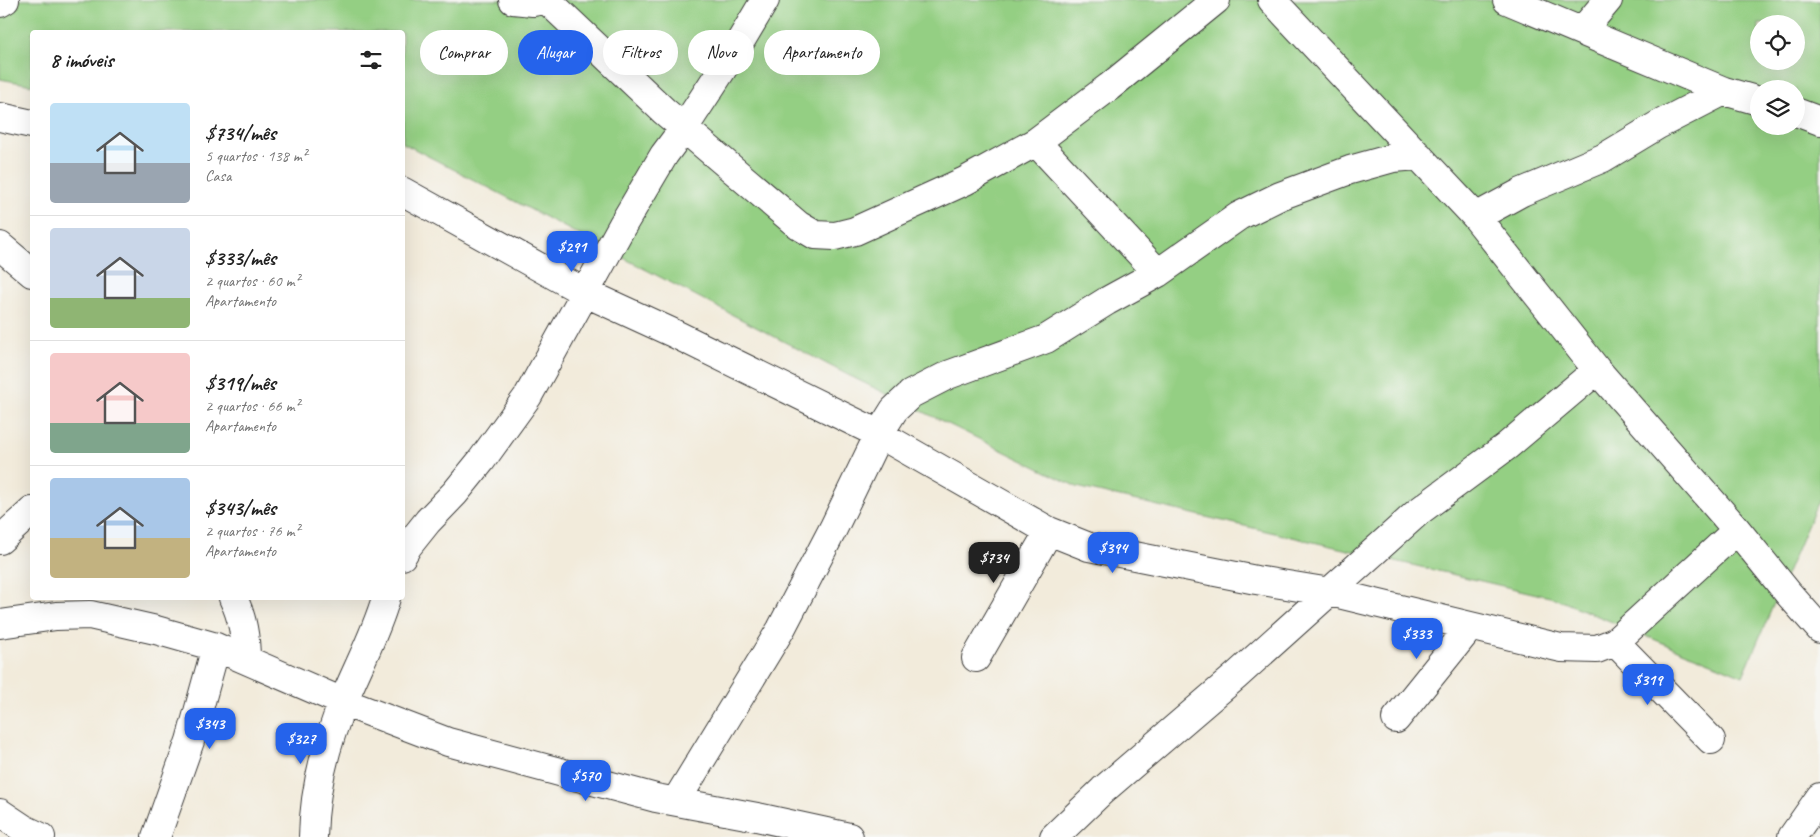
<!DOCTYPE html>
<html lang="pt">
<head>
<meta charset="utf-8">
<style>
  body { margin:0; font-family:Caveat,sans-serif; background:#f2f2f2; color:#222; height:100vh; display:flex; flex-direction:column; font-size:19px; white-space:nowrap }
  * { box-sizing:border-box; margin:0 }
  p { font-size:16px; color:#767676 }
  .icon { flex:none; width:28px; height:28px; fill:none; stroke:currentColor; stroke-width:2; stroke-linecap:round; stroke-linejoin:round }
  .map { position:relative; flex:1; overflow:hidden }
  .side { position:absolute; left:30px; top:30px; width:375px; height:570px; display:flex; flex-direction:column; background:#fff; border-radius:5px; box-shadow:0 5px 20px #0002 }
  .side>* { flex:none }
  .top-card { position:absolute; left:420px; top:30px; width:475px; height:45px; display:flex; gap:10px }
  .fabs { position:absolute; left:1750px; top:15px; display:grid; gap:10px }
  .fabs a { display:grid; place-items:center; width:55px; height:55px; border-radius:50%; background:#fff; box-shadow:0 5px 20px #0002; font-size:25px }
  .price { position:absolute; translate:-50% -42px; padding:0 11px; border-radius:10px; background:#2563eb; color:#fff; font-size:16px; line-height:32px; filter:drop-shadow(0 1px 2px #0008) }
  .price::after { content:''; position:absolute; left:50%; top:30px; width:15px; height:11px; margin-left:-8px; background:inherit; clip-path:polygon(0 0,100% 0,50% 100%) }
  .price.on { background:#222; color:#fff }
  ul { padding:0; list-style:none }
  li { display:flex; align-items:center; gap:15px; height:125px; padding:0 20px }
  li+li { border-top:1px solid #e0e0e0 }
  li span { display:grid; place-items:center; flex:none; width:140px; height:100px; border-radius:5px; color:#555 }
  li>.icon { margin-inline-start:auto }
  span .icon { width:60px; height:60px; fill:#fffc; stroke-width:1 }
  li b { font-size:21px }
  h2 { display:flex; justify-content:space-between; align-items:center; height:60px; padding:0 20px; font-size:21px }
  .pill { padding:0 18px; border-radius:22px; background:#fff; box-shadow:0 5px 20px #0002; font-size:18px; line-height:45px }
  .pill.on { background:#2563eb; color:#fff }
  .map>svg:first-child { display:block }
  .green { fill:#94cf83; stroke:#587650; fill-rule:evenodd }
  .lines { fill:none; stroke-linecap:round; stroke-linejoin:round }
  .minor-casing { stroke:#3c3b39; stroke-width:30 }
  .minor { stroke:#fff; stroke-width:28 }
</style>
</head>
<body>
<div class="map">
<svg width="1820" height="837" viewBox="0 0 1820 837">
  <rect width="100%" height="100%" fill="#f6f6f2"/>
  <filter id="ink" filterUnits="userSpaceOnUse"><feTurbulence type="fractalNoise" baseFrequency=".02" numOctaves="2"/><feDisplacementMap in="SourceGraphic" scale="10" xChannelSelector="R" yChannelSelector="G"/><feConvolveMatrix kernelMatrix="1 2 1 2 8 2 1 2 1" color-interpolation-filters="sRGB"/></filter>
  <filter id="wash" filterUnits="userSpaceOnUse"><feTurbulence type="fractalNoise" baseFrequency=".0096" numOctaves="4" result="noise"/><feDisplacementMap in="SourceGraphic" scale="20" xChannelSelector="R" yChannelSelector="G"/><feGaussianBlur stdDeviation="1.12" result="paint"/><feColorMatrix in="noise" values="0 0 0 0 0 0 0 0 0 0 0 0 0 0 0 0 0 1.4 0 .05"/><feComposite in="paint" operator="in"/></filter>
  <g filter="url(#wash)">
    <rect width="100%" height="100%" fill="#f2ebdb"/>
    <path class="green" d="M 0,0 L 1820,0 L 1820,496 L 1743,676 L 1554,598 L 1077,487 L 846,374 L 403,143 L 402,32 L 32,32 L 32,85 L 0,79 ZM 1759,24 L 1796,24 L 1796,61 L 1759,61 ZM 1759,89 L 1796,89 L 1796,126 L 1759,126 Z"/>
  </g>
  <g filter="url(#ink)">
    <g class="lines">
      <defs>
        <path id="minor" d="M 513,0 L 533,2 L 543,0
          M 547,0 L 664,111 L 798,225 L 815,235 L 835,236 L 855,231 L 965,181 L 1036,142 L 1109,87 L 1216,0
          M 1272,0 L 1476,217 L 1597,370 L 1737,530 L 1788,593 L 1820,629
          M 1507,0 L 1724,91 L 1759,101
          M 0,3 L 5,0
          M 1582,31 L 1608,0
          M 1796,112 L 1820,121
          M 0,117 L 32,124
          M 1036,142 L 1158,273
          M 402,191 L 586,293 L 671,332 L 879,434 L 1049,531 L 1089,547 L 1256,580 L 1330,592 L 1561,648 L 1597,649 L 1615,642 L 1737,530
          M 1476,217 L 1522,192 L 1603,158 L 1658,125 L 1724,91
          M 0,246 L 32,273
          M 0,540 L 32,511
          M 402,556 L 408,546 L 428,521 L 455,493 L 481,461 L 528,396 L 622,226 L 664,155 L 684,128 L 740,42 L 765,0
          M 233,598 C 242,616 246,640 246,660
          M 0,624 L 56,616 L 90,615 L 156,630 L 216,647 L 343,702 L 448,742 L 656,798 L 757,817 L 849,837
          M 1615,642 L 1711,740
          M 976,658 L 1049,531
          M 1396,719 L 1470,627
          M 676,801 L 781,629 L 833,529 L 879,434 L 894,410 L 911,394 L 948,375 L 1046,339 L 1107,301 L 1158,273 L 1239,216 L 1280,196 L 1350,170 L 1393,158 L 1419,156
          M 0,813 L 24,829 L 41,837
          M 156,837 L 190,741 L 216,647
          M 313,837 C 314,790 326,743 344,700 C 358,666 376,633 386,598
          M 1054,837 L 1103,790 L 1236,676 L 1418,512 L 1507,446 L 1597,370
          M 1792,837 L 1820,797"/>
      </defs>
      <use href="#minor" class="minor-casing"/>
      <use href="#minor" class="minor"/>
    </g>
  </g>
</svg>
<div class="fabs">
<a><svg class="icon" aria-label="locate" viewBox="0 0 24 24"><circle cx="12" cy="12" r="6"/><path d="M12 2v4M12 18v4M2 12h4M18 12h4"/></svg></a>
<a><svg class="icon" aria-label="layers" viewBox="0 0 24 24"><path d="M12 4l9 5-9 5-9-5zM3 14l9 5 9-5"/></svg></a>
</div>
<b class="price" style="left:572px;top:273px">$291</b>
<b class="price" style="left:1113px;top:574px">$394</b>
<b class="price on" style="left:994px;top:584px">$734</b>
<b class="price" style="left:1417px;top:660px">$333</b>
<b class="price" style="left:1648px;top:706px">$319</b>
<b class="price" style="left:210px;top:750px">$343</b>
<b class="price" style="left:301px;top:765px">$327</b>
<b class="price" style="left:586px;top:802px">$570</b>
<div class="top-card">
<a class="pill">Comprar</a>
<a class="pill on">Alugar</a>
<a class="pill">Filtros</a>
<a class="pill">Novo</a>
<a class="pill">Apartamento</a>
</div>
<section class="side">
<h2>8 imóveis<svg class="icon" aria-label="filters" viewBox="0 0 24 24"><path d="M4 7h16M4 17h16"/><circle cx="9" cy="7" r="2"/><circle cx="15" cy="17" r="2"/></svg></h2>
<ul>
<li><span style="background:linear-gradient(#bfe0f5 60%,#9aa5b1 0)"><svg class="icon" aria-label="home" viewBox="0 0 24 24"><path d="M3 11l9-7 9 7M6 9v11h12V9"/></svg></span><div><b>$734/mês</b><p>5 quartos · 138 m²</p><p>Casa</p></div></li>
<li><span style="background:linear-gradient(#c9d6e8 70%,#8fb573 0)"><svg class="icon" aria-label="home" viewBox="0 0 24 24"><path d="M3 11l9-7 9 7M6 9v11h12V9"/></svg></span><div><b>$333/mês</b><p>2 quartos · 60 m²</p><p>Apartamento</p></div></li>
<li><span style="background:linear-gradient(#f6c9c9 70%,#7fa58c 0)"><svg class="icon" aria-label="home" viewBox="0 0 24 24"><path d="M3 11l9-7 9 7M6 9v11h12V9"/></svg></span><div><b>$319/mês</b><p>2 quartos · 66 m²</p><p>Apartamento</p></div></li>
<li><span style="background:linear-gradient(#a9c7e8 60%,#c2b280 0)"><svg class="icon" aria-label="home" viewBox="0 0 24 24"><path d="M3 11l9-7 9 7M6 9v11h12V9"/></svg></span><div><b>$343/mês</b><p>2 quartos · 76 m²</p><p>Apartamento</p></div></li>
</ul>
</section>
</div>
</body>
</html>
